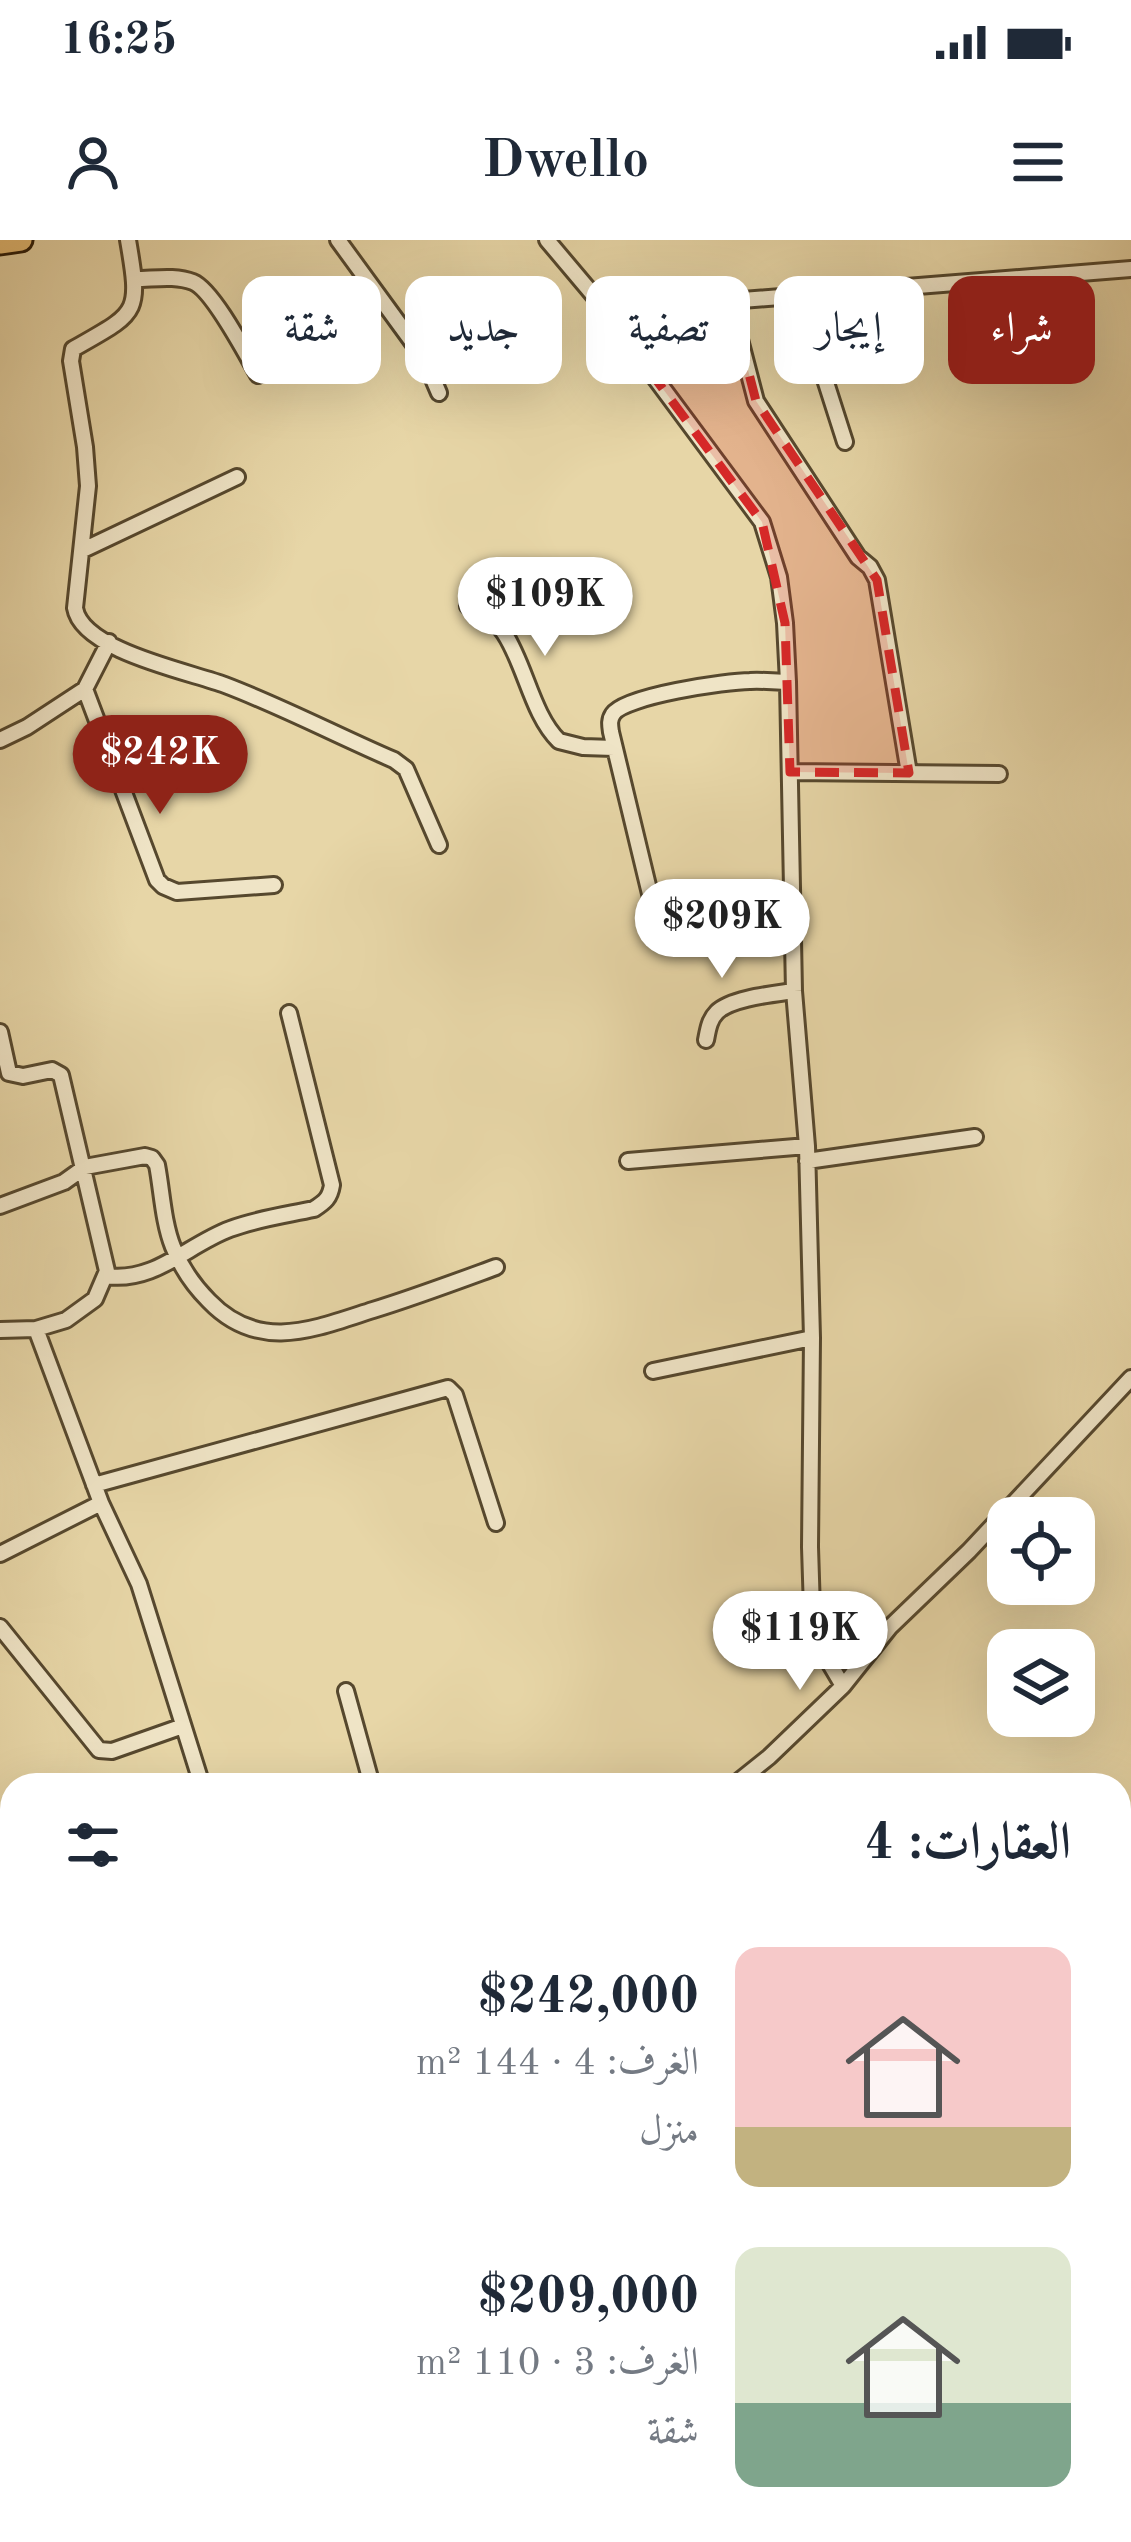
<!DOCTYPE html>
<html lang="ar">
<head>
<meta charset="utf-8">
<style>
  body { margin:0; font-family:"Old Standard TT",Amiri,serif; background:#f2f2f3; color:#1f2937; direction:rtl; height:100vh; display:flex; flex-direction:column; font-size:45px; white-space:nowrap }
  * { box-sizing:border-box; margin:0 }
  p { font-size:39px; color:#747a83 }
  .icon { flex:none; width:66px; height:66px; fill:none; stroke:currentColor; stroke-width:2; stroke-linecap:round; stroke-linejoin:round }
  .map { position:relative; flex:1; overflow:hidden; direction:ltr }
  .panel { position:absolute; left:0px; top:1533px; width:1131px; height:771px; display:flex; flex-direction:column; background:#fff; border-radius:36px 36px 0 0; box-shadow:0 12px 48px #0002; direction:rtl }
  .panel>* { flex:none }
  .hud { position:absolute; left:36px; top:36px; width:1059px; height:108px; direction:rtl; display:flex; gap:24px }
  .fabs { position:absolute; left:987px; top:1257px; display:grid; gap:24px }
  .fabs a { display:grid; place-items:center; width:108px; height:108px; border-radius:24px; background:#fff; box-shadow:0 12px 48px #0002; font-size:60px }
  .price { position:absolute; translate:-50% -102px; padding:0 27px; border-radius:42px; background:#fff; color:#222; font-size:39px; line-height:78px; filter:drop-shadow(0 3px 6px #0008) }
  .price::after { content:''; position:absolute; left:50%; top:72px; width:36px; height:27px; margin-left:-18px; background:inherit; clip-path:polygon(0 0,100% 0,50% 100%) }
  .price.current { background:#8f2418; color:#fff }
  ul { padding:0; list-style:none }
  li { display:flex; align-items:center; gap:36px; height:300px; padding:0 60px }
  li span { display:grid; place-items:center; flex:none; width:336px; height:240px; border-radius:24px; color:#555 }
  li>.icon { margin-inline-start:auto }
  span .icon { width:144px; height:144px; fill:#fffc; stroke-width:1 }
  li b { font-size:51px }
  h2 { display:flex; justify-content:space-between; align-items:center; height:144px; padding:0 60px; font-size:51px }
  .chip { padding:0 42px; border-radius:24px; background:#fff; box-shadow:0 12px 48px #0002; font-size:42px; line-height:108px }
  .chip.current { background:#8f2418; color:#fff }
  .status { display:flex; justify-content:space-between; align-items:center; height:84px; padding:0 60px; background:#fff; direction:ltr }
  .status svg { height:33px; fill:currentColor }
  header { display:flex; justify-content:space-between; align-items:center; height:156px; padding:0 60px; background:#fff; font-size:54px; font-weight:700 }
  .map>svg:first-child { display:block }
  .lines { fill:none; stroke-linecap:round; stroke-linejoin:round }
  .street-casing { stroke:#56482e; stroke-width:20 }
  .primary-casing { stroke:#261806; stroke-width:27 }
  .street { stroke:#efe4c6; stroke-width:14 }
  .primary { stroke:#e4bb74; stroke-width:21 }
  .marked { fill:#d62828; fill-opacity:0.2; stroke:#d62828; stroke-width:9; stroke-dasharray:24 15; stroke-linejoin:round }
</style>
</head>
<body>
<div class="status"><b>16:25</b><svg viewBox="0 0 49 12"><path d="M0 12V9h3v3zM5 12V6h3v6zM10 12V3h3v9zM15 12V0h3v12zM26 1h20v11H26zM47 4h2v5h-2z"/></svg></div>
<header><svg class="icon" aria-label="menu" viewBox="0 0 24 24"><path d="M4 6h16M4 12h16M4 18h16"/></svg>Dwello<svg class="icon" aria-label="person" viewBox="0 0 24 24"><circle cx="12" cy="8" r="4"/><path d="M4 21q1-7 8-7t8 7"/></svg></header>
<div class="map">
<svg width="1131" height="2302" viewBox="0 0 1131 2302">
  <rect width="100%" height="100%" fill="#e7d6a7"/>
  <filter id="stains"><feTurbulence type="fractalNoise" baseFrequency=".00167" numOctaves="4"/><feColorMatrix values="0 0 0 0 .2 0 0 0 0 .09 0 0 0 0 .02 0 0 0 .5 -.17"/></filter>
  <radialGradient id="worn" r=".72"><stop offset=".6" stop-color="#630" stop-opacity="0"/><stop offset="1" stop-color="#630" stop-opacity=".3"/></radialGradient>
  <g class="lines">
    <defs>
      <path id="street" d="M 128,0 C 141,75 138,72 73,109 L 71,121 L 85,207 L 88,246 L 75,368 C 82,411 191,432 225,445 C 283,467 338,496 394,520 L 406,529 L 439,605
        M 338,0 L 424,118 L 439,153
        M 547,0 L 595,57 L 762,282 L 779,337 L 785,383 L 788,442 L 794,751 L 807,906 L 812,1098 L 810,1307 L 812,1370 L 820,1407 L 843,1446
        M 136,39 C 154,39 175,35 193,42 C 213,50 246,114 258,135
        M 798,55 L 845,202
        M 730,61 L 756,161 L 858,317 L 870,327 L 877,340 L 909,533
        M 605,71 L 1131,29
        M 83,310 L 237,237
        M 468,366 C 523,379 521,464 559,501 L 583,507 L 614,508
        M 85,449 L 157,640 L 163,646 L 177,652 L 274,645
        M 0,500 L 27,487 L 85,449 L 109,402
        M 790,532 L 999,534
        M 658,687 L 611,492 C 610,485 609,480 613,474 C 624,456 727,441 750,441 C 762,440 775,442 788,442
        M 0,792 L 9,833 L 23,836 L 52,830 L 61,835 L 107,1031 L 95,1059 L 66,1080 L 36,1089 L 0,1090
        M 706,800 C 708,790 709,780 717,772 C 731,758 774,754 794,751
        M 628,921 L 807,906
        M 807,921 L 975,897
        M 0,966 L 64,942 L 85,927 L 145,916 L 152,918 L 157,925 C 162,951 163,982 173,1007 C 181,1027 194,1046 209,1061 C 259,1113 314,1089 373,1070 C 415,1057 455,1042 496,1027
        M 106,1036 C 155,1043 187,1005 230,989 C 256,979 286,975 314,969 C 325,962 330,958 332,945 L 289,773
        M 36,1089 L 101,1263 L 139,1344 L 202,1545
        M 653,1131 L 812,1098
        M 94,1245 L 448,1148 L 455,1155 L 496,1283
        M 0,1314 L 101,1263
        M 0,1387 L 99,1510 L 112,1511 L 183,1486
        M 346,1451 L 372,1545
        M 734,1545 L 769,1517 L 843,1446 L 890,1387 L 969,1311 L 1131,1138
        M 1119,1681 L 1131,1676
        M 0,1762 L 12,1798
        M 1119,1893 L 1131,1889
        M 0,2124 L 12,2143
        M 1119,2142 L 1131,2171
        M 0,2172 L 12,2164
        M 7,2251 L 12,2274
        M 16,2292 L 18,2302
        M 342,2292 L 345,2302
        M 689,2292 L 693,2302"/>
      <path id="primary" d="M 0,3 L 21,0"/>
    </defs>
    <use href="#street" class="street-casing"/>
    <use href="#primary" class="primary-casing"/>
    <use href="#street" class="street"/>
    <use href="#primary" class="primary"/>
  </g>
  <path class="marked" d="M 730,61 L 756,161 L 877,340 L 909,533 L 790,532 L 785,383 L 762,282 L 605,71 Z"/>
  <rect width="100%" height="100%" filter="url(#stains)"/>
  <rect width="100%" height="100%" fill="url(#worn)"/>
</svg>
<div class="fabs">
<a><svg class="icon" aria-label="locate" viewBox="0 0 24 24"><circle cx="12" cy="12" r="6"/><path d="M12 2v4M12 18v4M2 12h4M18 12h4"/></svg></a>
<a><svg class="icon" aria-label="layers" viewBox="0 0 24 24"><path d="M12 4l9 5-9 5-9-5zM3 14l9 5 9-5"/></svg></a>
</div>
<b class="price" style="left:545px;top:419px">$109K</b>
<b class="price current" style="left:160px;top:577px">$242K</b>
<b class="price" style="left:722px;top:741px">$209K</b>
<b class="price" style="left:800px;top:1453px">$119K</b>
<div class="hud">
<a class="chip current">شراء</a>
<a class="chip">إيجار</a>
<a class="chip">تصفية</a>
<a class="chip">جديد</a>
<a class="chip">شقة</a>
</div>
<section class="panel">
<h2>العقارات: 4<svg class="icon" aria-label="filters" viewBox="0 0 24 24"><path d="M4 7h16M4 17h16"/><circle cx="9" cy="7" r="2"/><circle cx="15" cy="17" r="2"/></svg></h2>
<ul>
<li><span style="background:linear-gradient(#f6c9c9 75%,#c2b280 0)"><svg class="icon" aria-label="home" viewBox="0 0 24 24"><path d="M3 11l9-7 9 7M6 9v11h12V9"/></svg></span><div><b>$242,000</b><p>الغرف: 4 · 144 m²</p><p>منزل</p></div></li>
<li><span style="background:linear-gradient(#dfe7d0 65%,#7fa58c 0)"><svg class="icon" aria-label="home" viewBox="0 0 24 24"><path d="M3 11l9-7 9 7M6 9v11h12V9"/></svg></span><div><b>$209,000</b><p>الغرف: 3 · 110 m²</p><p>شقة</p></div></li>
</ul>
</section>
</div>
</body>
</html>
